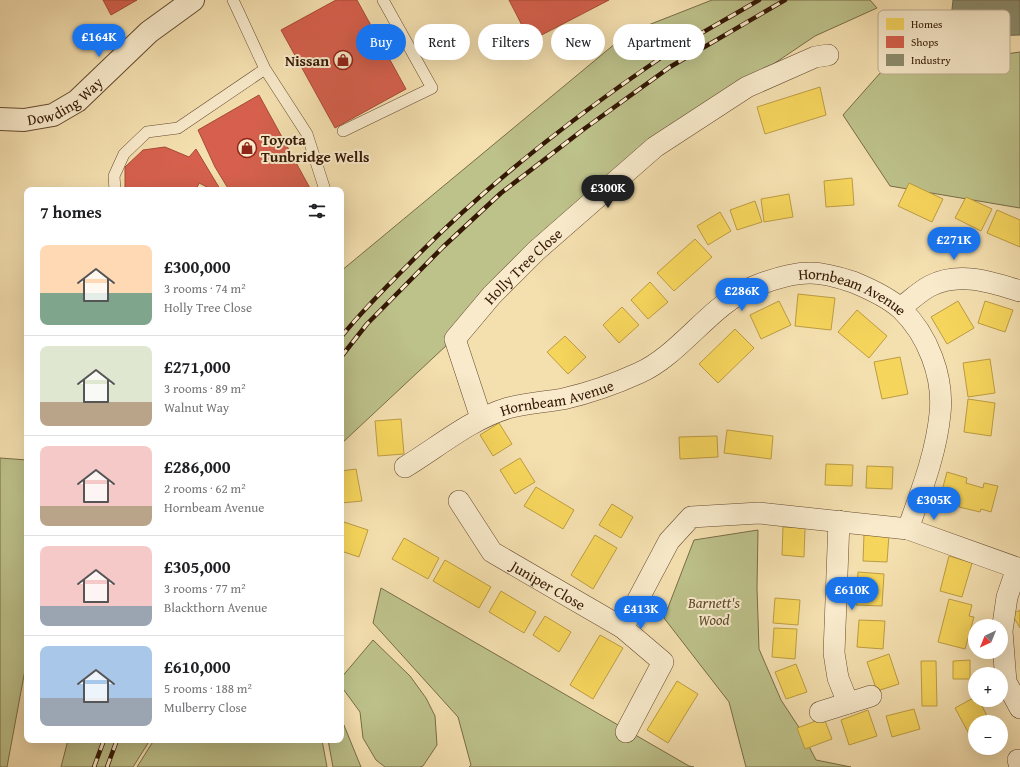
<!DOCTYPE html>
<html lang="en">
<head>
<meta charset="utf-8">
<style>
  body { margin:0; font-family:"Gentium Book Plus",serif; background:#f6f6f6; color:#202124; height:100vh; display:flex; flex-direction:column; font-size:15px; white-space:nowrap }
  * { box-sizing:border-box; margin:0 }
  p { font-size:13px; color:#757577 }
  .icon { flex:none; width:22px; height:22px; fill:none; stroke:currentColor; stroke-width:2; stroke-linecap:round; stroke-linejoin:round }
  .map { position:relative; flex:1; overflow:hidden }
  .side { position:absolute; left:24px; top:187px; width:320px; height:556px; display:flex; flex-direction:column; background:#fff; border-radius:8px; box-shadow:0 4px 16px #0002 }
  .side>* { flex:none }
  .hud { position:absolute; left:356px; top:24px; width:380px; height:36px; display:flex; gap:8px }
  .needle { width:26px; rotate:223deg }
  .buttons { position:absolute; left:968px; top:619px; display:grid; gap:8px }
  .buttons a { display:grid; place-items:center; width:40px; height:40px; border-radius:50%; background:#fff; box-shadow:0 4px 16px #0002; font-size:20px }
  .price { position:absolute; translate:-50% -34px; padding:0 9px; border-radius:14px; background:#1a73e8; color:#fff; font-size:13px; line-height:26px; filter:drop-shadow(0 1px 2px #0008) }
  .price::after { content:''; position:absolute; left:50%; top:24px; width:12px; height:9px; margin-left:-6px; background:inherit; clip-path:polygon(0 0,100% 0,50% 100%) }
  .price.on { background:#222; color:#fff }
  ul { padding:0; list-style:none }
  li { display:flex; align-items:center; gap:12px; height:100px; padding:0 16px }
  li+li { border-top:1px solid #e0e0e0 }
  li span { display:grid; place-items:center; flex:none; width:112px; height:80px; border-radius:8px; color:#555 }
  li>.icon { margin-inline-start:auto }
  span .icon { width:48px; height:48px; fill:#fffc; stroke-width:1 }
  li b { font-size:17px }
  h2 { display:flex; justify-content:space-between; align-items:center; height:48px; padding:0 16px; font-size:17px }
  .tag { padding:0 14px; border-radius:18px; background:#fff; box-shadow:0 4px 16px #0002; font-size:14px; line-height:36px }
  .tag.on { background:#1a73e8; color:#fff }
  .map>svg:first-child { display:block }
  .green { fill:#bdc18a; stroke:#796c47 }
  .homes { fill:#f6d55c; stroke:#bc9c42 }
  .shops { fill:#d6604d; stroke:#a64a37 }
  .industry { fill:#8c8c6e; stroke:#72694e }
  .lines { fill:none; stroke-linecap:round; stroke-linejoin:round }
  .service-casing { stroke:#654a2f; stroke-width:12 }
  .minor-casing { stroke:#654a2f; stroke-width:22 }
  .tertiary-casing { stroke:#654a2f; stroke-width:24 }
  .service { stroke:#f8eacb; stroke-width:11 }
  .minor { stroke:#f8eacb; stroke-width:21 }
  .tertiary { stroke:#f8eacb; stroke-width:22 }
  .rail-casing { stroke:#351804; stroke-width:4.5 }
  .rail { stroke:#f8eacb; stroke-width:3; stroke-dasharray:9; stroke-linecap:butt }
  .labels { text-anchor:middle; dominant-baseline:central; stroke-width:4; stroke-linejoin:round; paint-order:stroke }
  .poi-label { font-size:15px; font-weight:bold; fill:#351804; stroke:#f8eacb; text-anchor:end }
  .street-label { font-size:15px; fill:#351804; stroke:#f8eacb }
  .park-label { font-size:15px; font-style:italic; fill:#5e4b2c; stroke:#f8eacb }
  .key { fill:#f8eacb; stroke:#beab8f; stroke-width:1 }
  .key-label { font-size:11px; fill:#351804 }
</style>
</head>
<body>
<div class="map">
<svg width="1020" height="767" viewBox="0 0 1020 767">
  <rect width="100%" height="100%" fill="#f4dfaf"/>
  <filter id="stains"><feTurbulence type="fractalNoise" baseFrequency=".005" numOctaves="4"/><feColorMatrix values="0 0 0 0 .2 0 0 0 0 .09 0 0 0 0 .02 0 0 0 .5 -.17"/></filter>
  <radialGradient id="worn" r=".72"><stop offset=".6" stop-color="#630" stop-opacity="0"/><stop offset="1" stop-color="#630" stop-opacity=".3"/></radialGradient>
  <path class="green" d="M 712,0 L 870,0 L 877,8 L 815,36 L 680,127 L 341,444 L 341,271 L 628,33 Z
    M 1020,52 L 1020,208 L 890,186 L 843,115 L 881,72 Z
    M 0,458 L 27,460 L 27,659 L 7,767 L 0,767 Z
    M 758,530 L 757,588 L 759,649 L 781,700 L 800,729 L 816,760 L 851,767 L 746,767 L 729,702 L 664,618 L 694,540 Z
    M 381,588 L 689,766 L 694,767 L 469,767 L 471,765 L 458,717 L 373,623 Z
    M 373,640 L 410,676 L 426,698 L 435,716 L 437,745 L 423,766 L 420,767 L 385,767 L 376,760 L 363,738 L 360,712 L 341,686 L 341,678 Z
    M 341,718 L 361,767 L 333,767 L 328,740 L 341,740 Z
    M 68,740 L 150,740 L 133,767 L 61,767 Z
    M 154,740 L 322,740 L 327,767 L 137,767 Z"/>
  <path class="homes" d="M 820,87 L 826,115 L 765,134 L 757,107 Z
    M 852,178 L 854,205 L 826,207 L 824,181 Z
    M 909,183 L 943,199 L 932,222 L 898,206 Z
    M 789,194 L 793,217 L 764,222 L 761,199 Z
    M 966,197 L 992,209 L 981,231 L 955,218 Z
    M 755,201 L 762,222 L 737,230 L 730,210 Z
    M 997,210 L 1020,220 L 1020,247 L 987,233 Z
    M 720,212 L 731,231 L 708,245 L 697,226 Z
    M 695,239 L 712,257 L 674,291 L 657,273 Z
    M 650,282 L 668,302 L 648,319 L 631,300 Z
    M 798,294 L 835,298 L 831,330 L 795,326 Z
    M 779,301 L 791,325 L 761,339 L 750,315 Z
    M 958,301 L 974,328 L 947,344 L 931,317 Z
    M 985,301 L 1013,310 L 1005,332 L 978,323 Z
    M 622,307 L 639,325 L 619,343 L 603,325 Z
    M 857,310 L 887,336 L 869,358 L 838,332 Z
    M 735,329 L 754,348 L 718,383 L 699,364 Z
    M 565,336 L 586,357 L 568,374 L 547,352 Z
    M 900,357 L 908,394 L 882,399 L 874,362 Z
    M 990,359 L 995,393 L 968,397 L 963,363 Z
    M 968,399 L 995,403 L 991,436 L 964,432 Z
    M 401,419 L 404,454 L 378,456 L 375,421 Z
    M 499,423 L 512,444 L 493,456 L 480,435 Z
    M 727,430 L 773,436 L 771,459 L 724,453 Z
    M 717,436 L 718,457 L 680,459 L 679,437 Z
    M 520,458 L 535,482 L 515,494 L 500,470 Z
    M 826,464 L 853,465 L 852,486 L 825,485 Z
    M 867,466 L 893,467 L 892,489 L 866,488 Z
    M 356,469 L 362,501 L 341,503 L 341,471 Z
    M 947,472 L 967,478 L 966,483 L 983,488 L 984,483 L 998,486 L 991,512 L 981,509 L 980,512 L 959,507 L 960,503 L 940,498 Z
    M 536,487 L 574,510 L 563,529 L 524,506 Z
    M 612,504 L 633,517 L 621,538 L 599,525 Z
    M 344,522 L 368,530 L 359,557 L 341,551 L 341,533 Z
    M 783,527 L 805,528 L 804,557 L 782,555 Z
    M 864,534 L 889,535 L 887,562 L 863,561 Z
    M 595,535 L 617,548 L 593,589 L 571,575 Z
    M 404,538 L 439,558 L 428,579 L 392,559 Z
    M 949,556 L 972,563 L 962,597 L 940,591 Z
    M 445,560 L 491,587 L 479,608 L 433,581 Z
    M 858,572 L 884,574 L 882,606 L 856,605 Z
    M 501,591 L 536,612 L 524,633 L 489,612 Z
    M 775,598 L 800,600 L 798,625 L 773,623 Z
    M 949,599 L 972,605 L 969,616 L 974,617 L 965,649 L 938,642 Z
    M 1020,610 L 1020,628 L 1012,614 Z
    M 545,616 L 571,632 L 559,652 L 533,635 Z
    M 859,620 L 885,621 L 883,649 L 857,647 Z
    M 774,628 L 797,629 L 795,659 L 772,657 Z
    M 600,635 L 623,648 L 593,699 L 570,685 Z
    M 889,654 L 899,684 L 877,691 L 867,662 Z
    M 970,660 L 970,679 L 953,679 L 953,661 Z
    M 921,661 L 936,661 L 937,706 L 922,706 Z
    M 796,664 L 807,692 L 786,699 L 775,672 Z
    M 677,681 L 698,694 L 668,743 L 647,730 Z
    M 975,697 L 975,700 L 979,700 L 990,722 L 975,722 L 975,736 L 973,732 L 969,734 L 955,708 Z
    M 914,709 L 920,729 L 892,737 L 886,716 Z
    M 868,710 L 877,736 L 849,745 L 841,720 Z
    M 824,718 L 832,739 L 805,749 L 797,728 Z
    M 981,748 L 998,748 L 985,755 Z"/>
  <path class="shops" d="M 103,0 L 137,0 L 111,15 Z
    M 336,0 L 357,0 L 406,89 L 335,128 L 281,30 Z
    M 509,0 L 609,0 L 530,41 Z
    M 259,95 L 311,190 L 236,190 L 235,187 L 229,190 L 215,167 L 198,130 Z
    M 165,147 L 189,157 L 196,149 L 220,189 L 213,190 L 199,183 L 196,190 L 125,190 L 125,167 L 143,150 Z"/>
  <path class="industry" d="M 953,0 L 1020,0 L 1020,35 L 949,37 Z"/>
  <g class="lines">
    <defs>
      <path id="service" d="M 233,0 L 265,69 L 307,134 L 325,190
        M 343,131 L 432,88 L 383,0
        M 115,190 L 114,176 L 124,154 L 147,132 L 178,128 L 265,69"/>
      <g id="minor">
        <path d="M 900,308 C 910,301 920,291 930,286 C 959,271 991,282 1020,291"/>
        <path id="s1" d="M 481,418 L 455,339 L 492,295 L 536,251 L 655,147 L 747,87 L 815,57 L 828,55"/>
        <path id="s2" d="M 405,467 C 438,447 471,419 508,408 C 526,403 545,402 563,399 C 589,393 615,384 639,373 C 680,355 711,304 753,287 C 770,280 791,273 810,273 C 824,273 841,278 853,282 C 870,289 888,297 901,309 C 928,335 944,377 940,414 C 936,454 921,492 908,529"/>
        <path id="s3" d="M 459,501 L 492,552 L 623,628 L 669,541 L 691,517 L 759,513 L 908,529 L 1020,569"/>
        <path d="M 839,521 L 834,653 L 838,678 L 848,703"/>
        <path d="M 1017,568 L 1007,597 L 1002,631 L 1006,682 L 1020,708"/>
        <path d="M 623,628 L 663,662 L 626,732"/>
        <path d="M 820,712 L 871,696"/>
        <path d="M 1018,760 L 1020,766"/>
      </g>
      <g id="tertiary">
        <path id="s4" d="M 0,119 L 24,120 L 53,115 L 77,101 L 149,32 L 193,0"/>
      </g>
    </defs>
    <use href="#service" class="service-casing"/>
    <use href="#minor" class="minor-casing"/>
    <use href="#tertiary" class="tertiary-casing"/>
    <use href="#service" class="service"/>
    <use href="#minor" class="minor"/>
    <use href="#tertiary" class="tertiary"/>
    <defs>
      <path id="rail" d="M 341,337 C 362,311 385,288 409,264 C 485,186 572,118 662,57 C 693,37 727,19 759,0
        M 341,357 L 367,324 L 443,247 L 501,193 L 584,129 L 670,67 L 785,0
        M 94,767 L 104,740
        M 107,767 L 117,740"/>
    </defs>
    <use href="#rail" class="rail-casing"/>
    <use href="#rail" class="rail"/>
  </g>
  <defs>
    <symbol id="shop-ring" viewBox="-11 -11 22 22"><circle r="9.5" fill="#f8eacb" stroke="#8f2418" stroke-width="1.5"/><path d="M-5-2.5h2.3a2.7 3.5 0 0 1 5.4 0H5L5.5 6h-11ZM-1.5-2.5h3a1.5 2.3 0 0 0-3 0Z" fill="#8f2418"/></symbol>
  </defs>
  <g fill-rule="evenodd">
    <use href="#shop-ring" x="332" y="49" width="22" height="22"/>
    <use href="#shop-ring" x="236" y="137" width="22" height="22"/>
  </g>
  <g class="labels">
    <g class="poi-label">
      <text x="329" y="60">Nissan</text>
      <text x="261" y="139" text-anchor="start">Toyota<tspan x="261" dy="17">Tunbridge Wells</tspan></text>
    </g>
    <g class="street-label">
      <text stroke="none"><textPath href="#s4" startOffset="70">Dowding Way</textPath></text>
      <text stroke="none"><textPath href="#s1" startOffset="183">Holly Tree Close</textPath></text>
      <text stroke="none"><textPath href="#s2" startOffset="504">Hornbeam Avenue</textPath></text>
      <text stroke="none"><textPath href="#s2" startOffset="169">Hornbeam Avenue</textPath></text>
      <text stroke="none"><textPath href="#s3" startOffset="126">Juniper Close</textPath></text>
    </g>
    <g class="park-label">
      <text x="714" y="602">Barnett's<tspan x="714" dy="17">Wood</tspan></text>
    </g>
  </g>
  <rect x="878" y="10" width="132" height="64" rx="6" class="key"/>
  <rect x="886" y="18" width="18" height="12" fill="#f6d55c"/>
  <rect x="886" y="36" width="18" height="12" fill="#d6604d"/>
  <rect x="886" y="54" width="18" height="12" fill="#8c8c6e"/>
  <g class="key-label">
    <text x="911" y="28">Homes</text>
    <text x="911" y="46">Shops</text>
    <text x="911" y="64">Industry</text>
  </g>
  <rect width="100%" height="100%" filter="url(#stains)"/>
  <rect width="100%" height="100%" fill="url(#worn)"/>
</svg>
<div class="buttons">
<a><svg class="needle" viewBox="-14 -14 28 28"><path d="M0-13l5 13h-10z" fill="#e53935"/><path d="M0 13l5-13h-10z" fill="#757577"/></svg></a>
<a>+</a>
<a>−</a>
</div>
<b class="price" style="left:99px;top:58px">£164K</b>
<b class="price on" style="left:608px;top:209px">£300K</b>
<b class="price" style="left:954px;top:261px">£271K</b>
<b class="price" style="left:742px;top:312px">£286K</b>
<b class="price" style="left:934px;top:521px">£305K</b>
<b class="price" style="left:852px;top:611px">£610K</b>
<b class="price" style="left:641px;top:630px">£413K</b>
<div class="hud">
<a class="tag on">Buy</a>
<a class="tag">Rent</a>
<a class="tag">Filters</a>
<a class="tag">New</a>
<a class="tag">Apartment</a>
</div>
<section class="side">
<h2>7 homes<svg class="icon" aria-label="filters" viewBox="0 0 24 24"><path d="M4 7h16M4 17h16"/><circle cx="9" cy="7" r="2"/><circle cx="15" cy="17" r="2"/></svg></h2>
<ul>
<li><span style="background:linear-gradient(#ffd9b3 60%,#7fa58c 0)"><svg class="icon" aria-label="home" viewBox="0 0 24 24"><path d="M3 11l9-7 9 7M6 9v11h12V9"/></svg></span><div><b>£300,000</b><p>3 rooms · 74 m²</p><p>Holly Tree Close</p></div></li>
<li><span style="background:linear-gradient(#dfe7d0 70%,#b9a48a 0)"><svg class="icon" aria-label="home" viewBox="0 0 24 24"><path d="M3 11l9-7 9 7M6 9v11h12V9"/></svg></span><div><b>£271,000</b><p>3 rooms · 89 m²</p><p>Walnut Way</p></div></li>
<li><span style="background:linear-gradient(#f6c9c9 75%,#b9a48a 0)"><svg class="icon" aria-label="home" viewBox="0 0 24 24"><path d="M3 11l9-7 9 7M6 9v11h12V9"/></svg></span><div><b>£286,000</b><p>2 rooms · 62 m²</p><p>Hornbeam Avenue</p></div></li>
<li><span style="background:linear-gradient(#f6c9c9 75%,#9aa5b1 0)"><svg class="icon" aria-label="home" viewBox="0 0 24 24"><path d="M3 11l9-7 9 7M6 9v11h12V9"/></svg></span><div><b>£305,000</b><p>3 rooms · 77 m²</p><p>Blackthorn Avenue</p></div></li>
<li><span style="background:linear-gradient(#a9c7e8 65%,#9aa5b1 0)"><svg class="icon" aria-label="home" viewBox="0 0 24 24"><path d="M3 11l9-7 9 7M6 9v11h12V9"/></svg></span><div><b>£610,000</b><p>5 rooms · 188 m²</p><p>Mulberry Close</p></div></li>
</ul>
</section>
</div>
</body>
</html>
